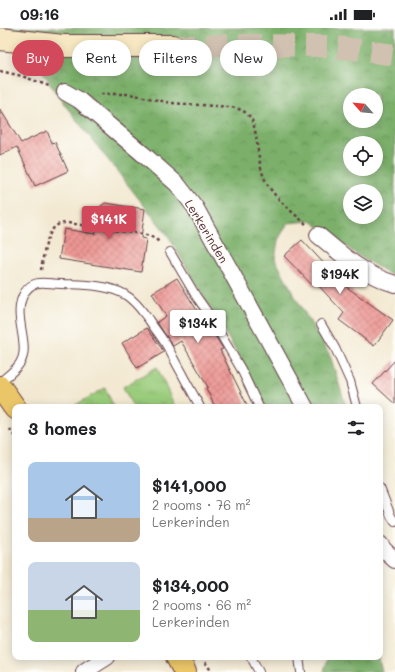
<!DOCTYPE html>
<html lang="en">
<head>
<meta charset="utf-8">
<style>
  body { margin:0; font-family:Mali,sans-serif; background:#f6f6f6; color:#202124; height:100vh; display:flex; flex-direction:column; font-size:15px; white-space:nowrap }
  * { box-sizing:border-box; margin:0 }
  p { font-size:13px; color:#757577 }
  .icon { flex:none; width:22px; height:22px; fill:none; stroke:currentColor; stroke-width:2; stroke-linecap:round; stroke-linejoin:round }
  .map { position:relative; flex:1; overflow:hidden }
  .drawer { position:absolute; left:12px; top:376px; width:371px; height:256px; display:flex; flex-direction:column; background:#fff; border-radius:8px; box-shadow:0 2px 10px #0003 }
  .drawer>* { flex:none }
  .top-card { position:absolute; left:12px; top:12px; width:371px; height:36px; display:flex; gap:8px }
  .needle { width:26px; rotate:297deg }
  .controls { position:absolute; left:343px; top:60px; display:grid; gap:8px }
  .controls a { display:grid; place-items:center; width:40px; height:40px; border-radius:50%; background:#fff; box-shadow:0 2px 10px #0003; font-size:20px }
  .price { position:absolute; translate:-50% -34px; padding:0 9px; border-radius:4px; background:#fff; color:#222; font-size:13px; line-height:26px; filter:drop-shadow(0 1px 2px #0008) }
  .price::after { content:''; position:absolute; left:50%; top:24px; width:12px; height:9px; margin-left:-6px; background:inherit; clip-path:polygon(0 0,100% 0,50% 100%) }
  .price.on { background:#d1495b; color:#fff }
  ul { padding:0; list-style:none }
  li { display:flex; align-items:center; gap:12px; height:100px; padding:0 16px }
  li span { display:grid; place-items:center; flex:none; width:112px; height:80px; border-radius:8px; color:#555 }
  li>.icon { margin-inline-start:auto }
  span .icon { width:48px; height:48px; fill:#fffc; stroke-width:1 }
  li b { font-size:17px }
  h2 { display:flex; justify-content:space-between; align-items:center; height:48px; padding:0 16px; font-size:17px }
  .tag { padding:0 14px; border-radius:18px; background:#fff; box-shadow:0 2px 10px #0003; font-size:14px; line-height:36px }
  .tag.on { background:#d1495b; color:#fff }
  .status { display:flex; justify-content:space-between; align-items:center; height:28px; padding:0 20px; background:#fff; direction:ltr }
  .status svg { height:11px; fill:currentColor }
  .map>svg:first-child { display:block }
  .forest { fill:url(#forest-crowns); stroke:#62684b; fill-rule:evenodd }
  .park { fill:url(#park-tufts); stroke:#727653 }
  .building { fill:url(#building-cross-hatch) }
  .lines { fill:none; stroke-linecap:round; stroke-linejoin:round }
  .secondary-tunnel { stroke:#d1c1b1; stroke-width:22; stroke-dasharray:22 11; stroke-linecap:butt }
  .service-casing { stroke:#633d44; stroke-width:10 }
  .minor-casing { stroke:#633d44; stroke-width:18 }
  .secondary-casing { stroke:#633d44; stroke-width:24 }
  .primary-casing { stroke:#633d44; stroke-width:24 }
  .path { stroke:#633d44; stroke-width:2.5; stroke-dasharray:3 3; stroke-linecap:butt }
  .service { stroke:#fff; stroke-width:8 }
  .minor { stroke:#fff; stroke-width:16 }
  .secondary { stroke:#f7e8c3; stroke-width:22 }
  .primary { stroke:#ebc669; stroke-width:22 }
  .labels { text-anchor:middle; dominant-baseline:central; stroke-width:3.5; stroke-linejoin:round; paint-order:stroke }
  .street-label { font-size:12px; fill:#4a1f2b; stroke:#fdfcf7 }
</style>
</head>
<body>
<div class="status"><b>09:16</b><svg viewBox="0 0 49 12"><path d="M0 12V9h3v3zM5 12V6h3v6zM10 12V3h3v9zM15 12V0h3v12zM26 1h20v11H26zM47 4h2v5h-2z"/></svg></div>
<div class="map">
<svg width="395" height="644" viewBox="0 0 395 644">
  <defs>
    <pattern id="forest-crowns" width="20" height="18" patternUnits="userSpaceOnUse"><rect width="20" height="18" fill="#7bb06b"/><path d="M2 6a3 3 0 1 1 6 0M12 15a3 3 0 1 1 6 0" fill="none" stroke="#678f58"/></pattern>
    <pattern id="park-tufts" width="24" height="20" patternUnits="userSpaceOnUse"><rect width="24" height="20" fill="#9acc7b"/><path d="M3 7l-1-3M5 7V3M7 7l1-3M15 17l-1-3M17 17v-4M19 17l1-3" fill="none" stroke="#86af6a"/></pattern>
    <pattern id="building-cross-hatch" width="8" height="8" patternUnits="userSpaceOnUse"><rect width="8" height="8" fill="#ed9794"/><path d="M0 0l8 8M0 8l8-8" fill="none" stroke="#c27b79"/></pattern>
  </defs>
  <rect width="100%" height="100%" fill="#fdfcf7"/>
  <filter id="ink" filterUnits="userSpaceOnUse"><feTurbulence type="fractalNoise" baseFrequency=".025" numOctaves="2"/><feDisplacementMap in="SourceGraphic" scale="8" xChannelSelector="R" yChannelSelector="G"/><feConvolveMatrix kernelMatrix="1 2 1 2 8 2 1 2 1" color-interpolation-filters="sRGB"/></filter>
  <filter id="wash" filterUnits="userSpaceOnUse"><feTurbulence type="fractalNoise" baseFrequency=".012" numOctaves="4" result="noise"/><feDisplacementMap in="SourceGraphic" scale="16" xChannelSelector="R" yChannelSelector="G"/><feGaussianBlur stdDeviation="0.9" result="paint"/><feColorMatrix in="noise" values="0 0 0 0 0 0 0 0 0 0 0 0 0 0 0 0 0 1.4 0 .05"/><feComposite in="paint" operator="in"/></filter>
  <g filter="url(#wash)">
    <rect width="100%" height="100%" fill="#f3e9d2"/>
    <path class="forest" d="M 0,0 L 395,0 L 395,249 L 362,230 L 311,193 L 288,195 L 278,212 L 275,231 L 297,272 L 330,327 L 346,379 L 265,379 L 241,332 L 169,209 L 57,67 L 39,37 L 0,6 ZM 350,67 L 376,67 L 376,93 L 350,93 ZM 350,115 L 376,115 L 376,141 L 350,141 ZM 350,163 L 376,163 L 376,189 L 350,189 Z
      M 327,629 L 379,629 L 380,636 L 382,644 L 324,644 Z"/>
    <path class="park" d="M 157,339 L 175,379 L 133,379 L 123,359 Z
      M 105,360 L 114,379 L 72,379 Z"/>
    <g id="blocks">
      <path class="building" d="M 0,81 L 21,115 L 47,103 L 52,115 L 55,114 L 68,143 L 35,158 L 17,119 L 0,127 Z
        M 105,175 L 145,181 L 141,210 L 146,211 L 141,244 L 59,231 L 64,201 L 95,206 L 100,179 Z
        M 302,212 L 345,258 L 393,292 L 374,318 L 339,292 L 344,285 L 317,256 L 314,259 L 284,228 Z
        M 177,250 L 209,302 L 211,301 L 223,321 L 220,322 L 248,379 L 215,379 L 206,360 L 208,359 L 181,313 L 173,318 L 157,294 L 166,288 L 152,265 Z
        M 147,300 L 164,324 L 137,340 L 122,315 Z
        M 395,332 L 395,376 L 373,356 Z"/>
    </g>
  </g>
  <g filter="url(#ink)">
    <use href="#blocks" fill-opacity="0" stroke="#633d44" stroke-width="1"/>
    <g class="lines">
      <path class="secondary-tunnel" d="M 173,18 L 254,17 L 329,18 L 395,27"/>
      <defs>
        <path id="service" d="M 170,224 L 196,268 L 208,285 L 241,341 L 259,379
          M 321,296 L 335,320 L 350,353 L 357,379
          M 0,354 C 6,349 16,342 20,335 C 32,316 10,287 25,264 C 34,250 47,256 61,256 C 82,257 105,256 124,266 C 135,272 142,283 149,292 C 154,300 160,307 165,315 C 171,324 175,334 181,344 C 187,356 194,367 200,379
          M 380,460 L 391,488 L 395,494
          M 251,629 L 259,644
          M 299,629 L 301,644"/>
        <path id="minor" d="M 65,64 L 79,72 L 143,126 L 177,156 L 195,179 L 229,240 L 305,379
          M 318,207 C 342,227 364,247 395,256
          M 380,516 L 384,522 L 395,532
          M 84,644 L 88,641 L 107,629"/>
        <path id="secondary" d="M 0,11 L 63,18 L 173,18"/>
        <path id="primary" d="M 0,359 L 15,380
          M 177,629 L 185,644"/>
      </defs>
      <use href="#service" class="service-casing"/>
      <use href="#minor" class="minor-casing"/>
      <use href="#secondary" class="secondary-casing"/>
      <use href="#primary" class="primary-casing"/>
      <path class="path" d="M 0,43 L 22,48 L 49,58
        M 101,66 L 130,66 L 171,75 L 230,79 C 237,80 244,82 249,88 C 256,94 257,120 259,129 C 260,139 263,148 267,156 C 277,172 292,184 306,196
        M 41,242 C 43,230 46,205 56,198 C 60,195 64,195 68,195 L 142,206 L 150,208 L 160,214
        M 10,401 L 15,409
        M 205,634 L 212,644"/>
      <use href="#service" class="service"/>
      <use href="#minor" class="minor"/>
      <use href="#secondary" class="secondary"/>
      <use href="#primary" class="primary"/>
    </g>
  </g>
  <g class="labels">
    <g class="street-label">
      <text transform="translate(207 203) rotate(59)">Lerkerinden</text>
    </g>
  </g>
</svg>
<div class="controls">
<a><svg class="needle" viewBox="-14 -14 28 28"><path d="M0-13l5 13h-10z" fill="#e53935"/><path d="M0 13l5-13h-10z" fill="#757577"/></svg></a>
<a><svg class="icon" aria-label="locate" viewBox="0 0 24 24"><circle cx="12" cy="12" r="6"/><path d="M12 2v4M12 18v4M2 12h4M18 12h4"/></svg></a>
<a><svg class="icon" aria-label="layers" viewBox="0 0 24 24"><path d="M12 4l9 5-9 5-9-5zM3 14l9 5 9-5"/></svg></a>
</div>
<b class="price on" style="left:109px;top:212px">$141K</b>
<b class="price" style="left:340px;top:267px">$194K</b>
<b class="price" style="left:198px;top:316px">$134K</b>
<div class="top-card">
<a class="tag on">Buy</a>
<a class="tag">Rent</a>
<a class="tag">Filters</a>
<a class="tag">New</a>
</div>
<section class="drawer">
<h2>3 homes<svg class="icon" aria-label="filters" viewBox="0 0 24 24"><path d="M4 7h16M4 17h16"/><circle cx="9" cy="7" r="2"/><circle cx="15" cy="17" r="2"/></svg></h2>
<ul>
<li><span style="background:linear-gradient(#a9c7e8 70%,#b9a48a 0)"><svg class="icon" aria-label="home" viewBox="0 0 24 24"><path d="M3 11l9-7 9 7M6 9v11h12V9"/></svg></span><div><b>$141,000</b><p>2 rooms · 76 m²</p><p>Lerkerinden</p></div></li>
<li><span style="background:linear-gradient(#c9d6e8 60%,#8fb573 0)"><svg class="icon" aria-label="home" viewBox="0 0 24 24"><path d="M3 11l9-7 9 7M6 9v11h12V9"/></svg></span><div><b>$134,000</b><p>2 rooms · 66 m²</p><p>Lerkerinden</p></div></li>
</ul>
</section>
</div>
</body>
</html>
